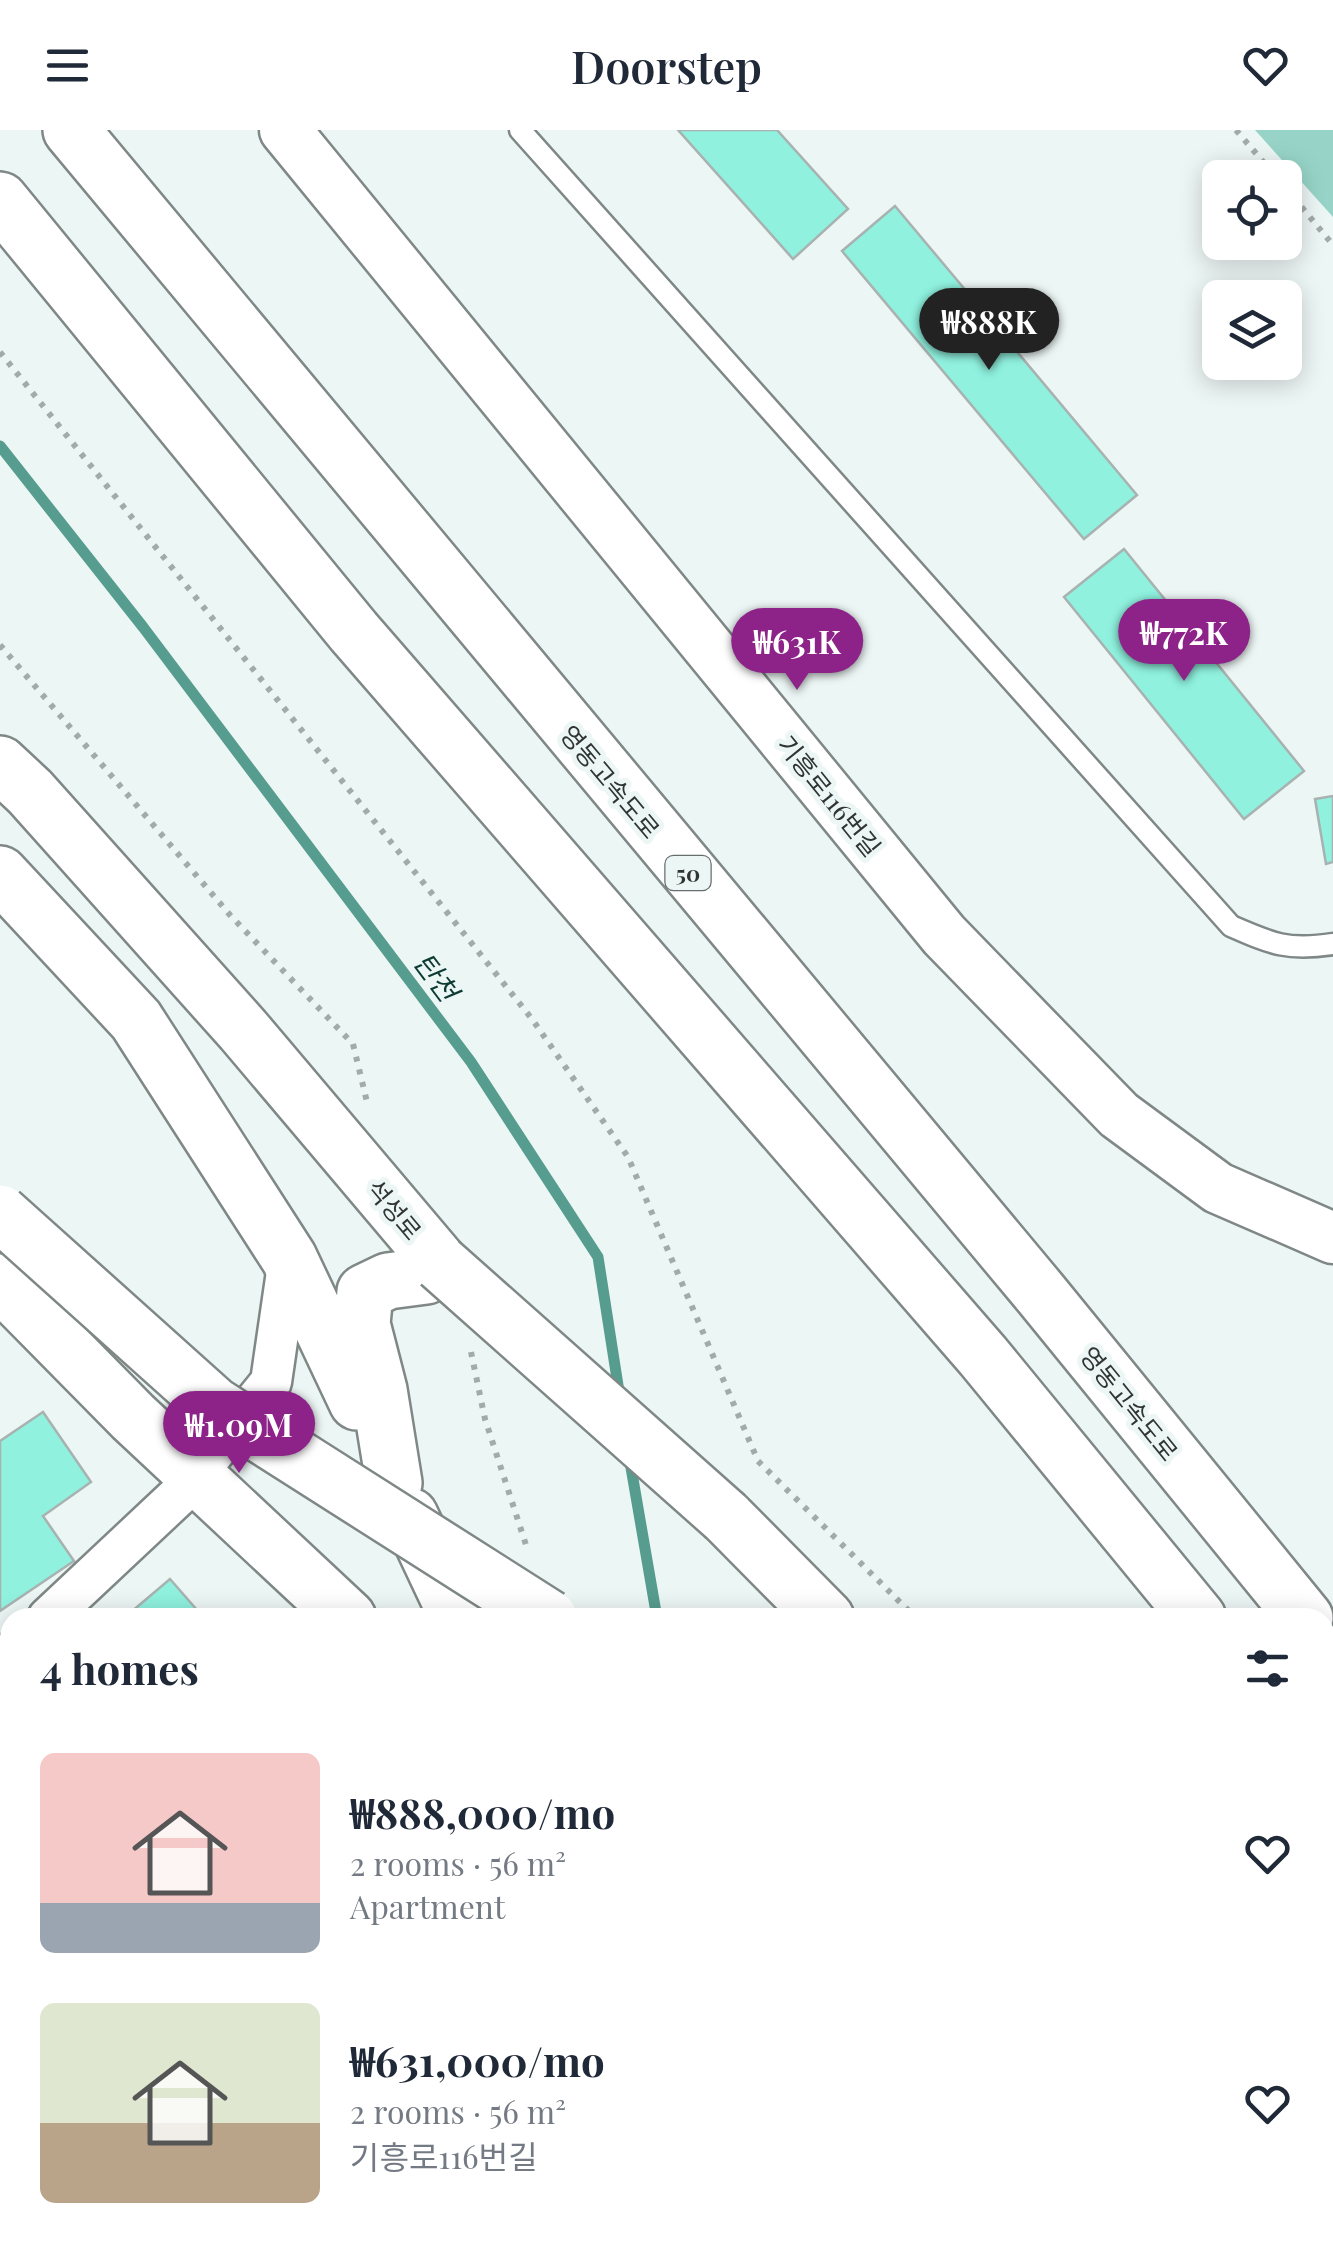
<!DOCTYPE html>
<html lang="en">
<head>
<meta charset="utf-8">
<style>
  body { margin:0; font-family:"Playfair Display","Noto Sans KR",serif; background:#f6f6f7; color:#1f2937; height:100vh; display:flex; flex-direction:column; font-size:38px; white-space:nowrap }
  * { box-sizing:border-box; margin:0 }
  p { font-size:32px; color:#747a83 }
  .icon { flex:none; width:55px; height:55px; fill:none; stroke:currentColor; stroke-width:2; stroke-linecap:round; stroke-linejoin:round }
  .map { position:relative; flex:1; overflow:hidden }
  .panel { position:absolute; left:0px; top:1478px; width:1335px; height:642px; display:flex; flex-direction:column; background:#fff; border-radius:30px 30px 0 0; box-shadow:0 5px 25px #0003 }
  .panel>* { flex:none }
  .tools { position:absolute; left:1202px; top:30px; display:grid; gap:20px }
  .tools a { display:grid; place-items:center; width:100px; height:100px; border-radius:15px; background:#fff; box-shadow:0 5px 25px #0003; font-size:50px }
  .price { position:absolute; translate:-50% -85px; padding:0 22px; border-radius:35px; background:#8d2388; color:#fff; font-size:32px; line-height:65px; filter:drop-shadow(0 2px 5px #0008) }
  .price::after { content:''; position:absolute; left:50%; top:60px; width:30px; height:22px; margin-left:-15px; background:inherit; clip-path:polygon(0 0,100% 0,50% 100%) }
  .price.active { background:#222; color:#fff }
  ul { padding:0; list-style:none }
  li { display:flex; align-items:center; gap:30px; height:250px; padding:0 40px }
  li span { display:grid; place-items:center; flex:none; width:280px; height:200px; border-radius:15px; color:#555 }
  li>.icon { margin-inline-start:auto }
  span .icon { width:120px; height:120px; fill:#fffc; stroke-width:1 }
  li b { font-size:42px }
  h2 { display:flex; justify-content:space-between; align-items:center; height:120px; padding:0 40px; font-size:42px }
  header { display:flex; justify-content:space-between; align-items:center; height:130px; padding:0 40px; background:#fff; font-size:45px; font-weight:600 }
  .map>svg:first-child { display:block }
  .green { fill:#97d4c7 }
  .water { fill:#67c9b7; stroke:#569c8f; stroke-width:2.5 }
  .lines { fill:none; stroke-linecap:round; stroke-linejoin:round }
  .stream { stroke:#569c8f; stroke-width:11 }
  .building { fill:#8ff1de; stroke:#a8b2b0; stroke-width:2.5 }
  .service-casing { stroke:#7f8886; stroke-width:25 }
  .minor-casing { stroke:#7f8886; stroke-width:45 }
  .tertiary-casing { stroke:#7f8886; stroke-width:55 }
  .secondary-casing { stroke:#7f8886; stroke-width:60 }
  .trunk-casing { stroke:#7f8886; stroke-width:60 }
  .motorway-casing { stroke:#7f8886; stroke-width:60 }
  .path { stroke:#a3aba9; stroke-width:6; stroke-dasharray:5 8; stroke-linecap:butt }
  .service { stroke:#fff; stroke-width:20 }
  .minor { stroke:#fff; stroke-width:40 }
  .tertiary { stroke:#fff; stroke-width:50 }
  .secondary { stroke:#fff; stroke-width:55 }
  .trunk { stroke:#fff; stroke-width:55 }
  .motorway { stroke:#fff; stroke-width:55 }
  .trunk-bridge-casing { stroke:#7f8886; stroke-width:60; stroke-linecap:butt }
  .trunk-bridge { stroke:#fff; stroke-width:55 }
  .labels { text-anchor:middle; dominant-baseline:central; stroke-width:10; stroke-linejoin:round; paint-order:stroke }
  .shield { fill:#ecf6f4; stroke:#686e6d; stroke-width:2.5 }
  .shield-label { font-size:22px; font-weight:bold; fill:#303433 }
  .street-label { font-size:25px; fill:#303433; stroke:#ecf6f4 }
  .water-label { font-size:28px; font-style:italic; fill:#0d3b34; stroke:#ecf6f4 }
</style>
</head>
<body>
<header><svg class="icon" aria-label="menu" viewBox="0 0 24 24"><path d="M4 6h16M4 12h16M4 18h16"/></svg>Doorstep<svg class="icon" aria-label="heart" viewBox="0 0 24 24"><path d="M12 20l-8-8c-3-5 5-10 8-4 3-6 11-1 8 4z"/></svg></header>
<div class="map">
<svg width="1333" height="2119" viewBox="0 0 1333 2119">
  <rect width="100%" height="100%" fill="#ecf6f4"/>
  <path class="green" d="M 1255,0 L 1333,0 L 1333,87 Z"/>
  <path class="water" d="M 1149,2110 L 1264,2110 L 1274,2119 L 1157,2119 Z"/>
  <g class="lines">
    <path class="stream" d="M 0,316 L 143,497 L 471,932 L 598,1127 L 620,1268
      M 629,1326 L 657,1488"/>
  </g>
  <path class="building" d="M 678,0 L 777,0 L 848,79 L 793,129 Z
    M 895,76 L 1137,365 L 1084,409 L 842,121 Z
    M 1124,419 L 1304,641 L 1244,689 L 1064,467 Z
    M 1333,666 L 1333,732 L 1326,734 L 1315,669 Z
    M 43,1282 L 91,1352 L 43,1386 L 74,1431 L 0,1481 L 0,1311 Z
    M 170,1449 L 204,1488 L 124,1488 Z
    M 10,1712 L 10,1807 L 0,1815 L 0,1720 Z
    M 605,2110 L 633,2110 L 638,2119 L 589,2119 Z"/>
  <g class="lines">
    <defs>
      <path id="service" d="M 520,0 L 1231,796 C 1272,814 1288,821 1333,814"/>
      <path id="minor" d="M 48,1488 L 179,1365 L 271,1252 L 289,1128
        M 0,1532 L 10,1523"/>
      <path id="tertiary" d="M 285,0 L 944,805 L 1119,985 L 1218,1058 L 1333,1108"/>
      <path id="secondary" d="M 0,1584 L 10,1597
        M 399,2110 L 403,2119"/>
      <path id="trunk" d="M 0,634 L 30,662 L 243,900 L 440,1133 L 426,1146 L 388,1151 L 365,1162 L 362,1194 L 379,1260 L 394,1353
        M 0,744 L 136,890 L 289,1128 L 357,1272
        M 0,1152 L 133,1287 L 348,1488
        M 410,1386 L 458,1488
        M 726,1387 L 826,1488
        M 1325,2002 L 1333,2010
        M 1325,2051 L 1333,2060
        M 969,2110 L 979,2119"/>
      <path id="motorway" d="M 71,0 L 1041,1164 L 1305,1488
        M 0,70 L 354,502 L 983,1226 L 1198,1488
        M 1325,1642 L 1333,1652"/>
    </defs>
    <use href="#service" class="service-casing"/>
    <use href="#minor" class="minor-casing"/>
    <use href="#tertiary" class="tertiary-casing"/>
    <use href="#secondary" class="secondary-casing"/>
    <use href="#trunk" class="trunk-casing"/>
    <use href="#motorway" class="motorway-casing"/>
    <path class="path" d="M 1236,0 L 1277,48
      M 1285,57 L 1333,115
      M 0,222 L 532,889 L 628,1027 L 758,1331 L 916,1488
      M 0,515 L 230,785 L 353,914 L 367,972
      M 471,1222 L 485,1289 L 528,1421
      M 1072,2110 L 1082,2119
      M 232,2119 L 261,2110"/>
    <use href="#service" class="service"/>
    <use href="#minor" class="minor"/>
    <use href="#tertiary" class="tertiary"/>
    <use href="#secondary" class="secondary"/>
    <use href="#trunk" class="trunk"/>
    <use href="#motorway" class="motorway"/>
    <defs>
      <path id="trunk-bridge" d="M 0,1083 L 214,1275 L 549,1488
        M 440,1133 L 726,1387"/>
    </defs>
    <use href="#trunk-bridge" class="trunk-bridge-casing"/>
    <use href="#trunk-bridge" class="trunk-bridge"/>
  </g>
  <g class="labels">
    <rect class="shield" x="665.5" y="726" width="45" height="34" rx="8"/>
    <g class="shield-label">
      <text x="688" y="743">50</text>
    </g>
    <g class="street-label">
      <text transform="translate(611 651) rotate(50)">영동고속도로</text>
      <text transform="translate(830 665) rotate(51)">기흥로116번길</text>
      <text transform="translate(395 1079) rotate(50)">석성로</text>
      <text transform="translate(1130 1273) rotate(51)">영동고속도로</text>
    </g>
    <g class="water-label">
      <text transform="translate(437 846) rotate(53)">탄천</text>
    </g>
  </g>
</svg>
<div class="tools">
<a><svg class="icon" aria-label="locate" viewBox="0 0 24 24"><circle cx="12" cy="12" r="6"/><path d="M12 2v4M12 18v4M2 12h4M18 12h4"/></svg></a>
<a><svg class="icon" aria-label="layers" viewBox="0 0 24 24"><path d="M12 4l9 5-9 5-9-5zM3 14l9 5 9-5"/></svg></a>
</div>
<b class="price active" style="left:989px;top:243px">₩888K</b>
<b class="price" style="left:1184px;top:554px">₩772K</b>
<b class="price" style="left:797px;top:563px">₩631K</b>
<b class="price" style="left:239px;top:1346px">₩1.09M</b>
<section class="panel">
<h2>4 homes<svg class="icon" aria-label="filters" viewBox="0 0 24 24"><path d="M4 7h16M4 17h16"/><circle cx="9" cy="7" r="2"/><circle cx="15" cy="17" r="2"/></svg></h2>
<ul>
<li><span style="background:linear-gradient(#f6c9c9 75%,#9aa5b1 0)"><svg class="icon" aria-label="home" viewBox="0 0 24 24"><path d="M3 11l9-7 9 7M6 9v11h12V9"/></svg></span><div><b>₩888,000/mo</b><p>2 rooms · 56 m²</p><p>Apartment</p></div><svg class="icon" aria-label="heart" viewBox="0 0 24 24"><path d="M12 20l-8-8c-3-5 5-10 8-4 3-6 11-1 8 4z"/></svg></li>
<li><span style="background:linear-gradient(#dfe7d0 60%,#b9a48a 0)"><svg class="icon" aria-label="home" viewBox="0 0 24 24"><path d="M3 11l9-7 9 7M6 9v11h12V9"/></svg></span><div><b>₩631,000/mo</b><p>2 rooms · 56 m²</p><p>기흥로116번길</p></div><svg class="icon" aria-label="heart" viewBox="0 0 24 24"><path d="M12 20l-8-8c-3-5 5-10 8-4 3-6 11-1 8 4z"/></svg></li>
</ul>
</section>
</div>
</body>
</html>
